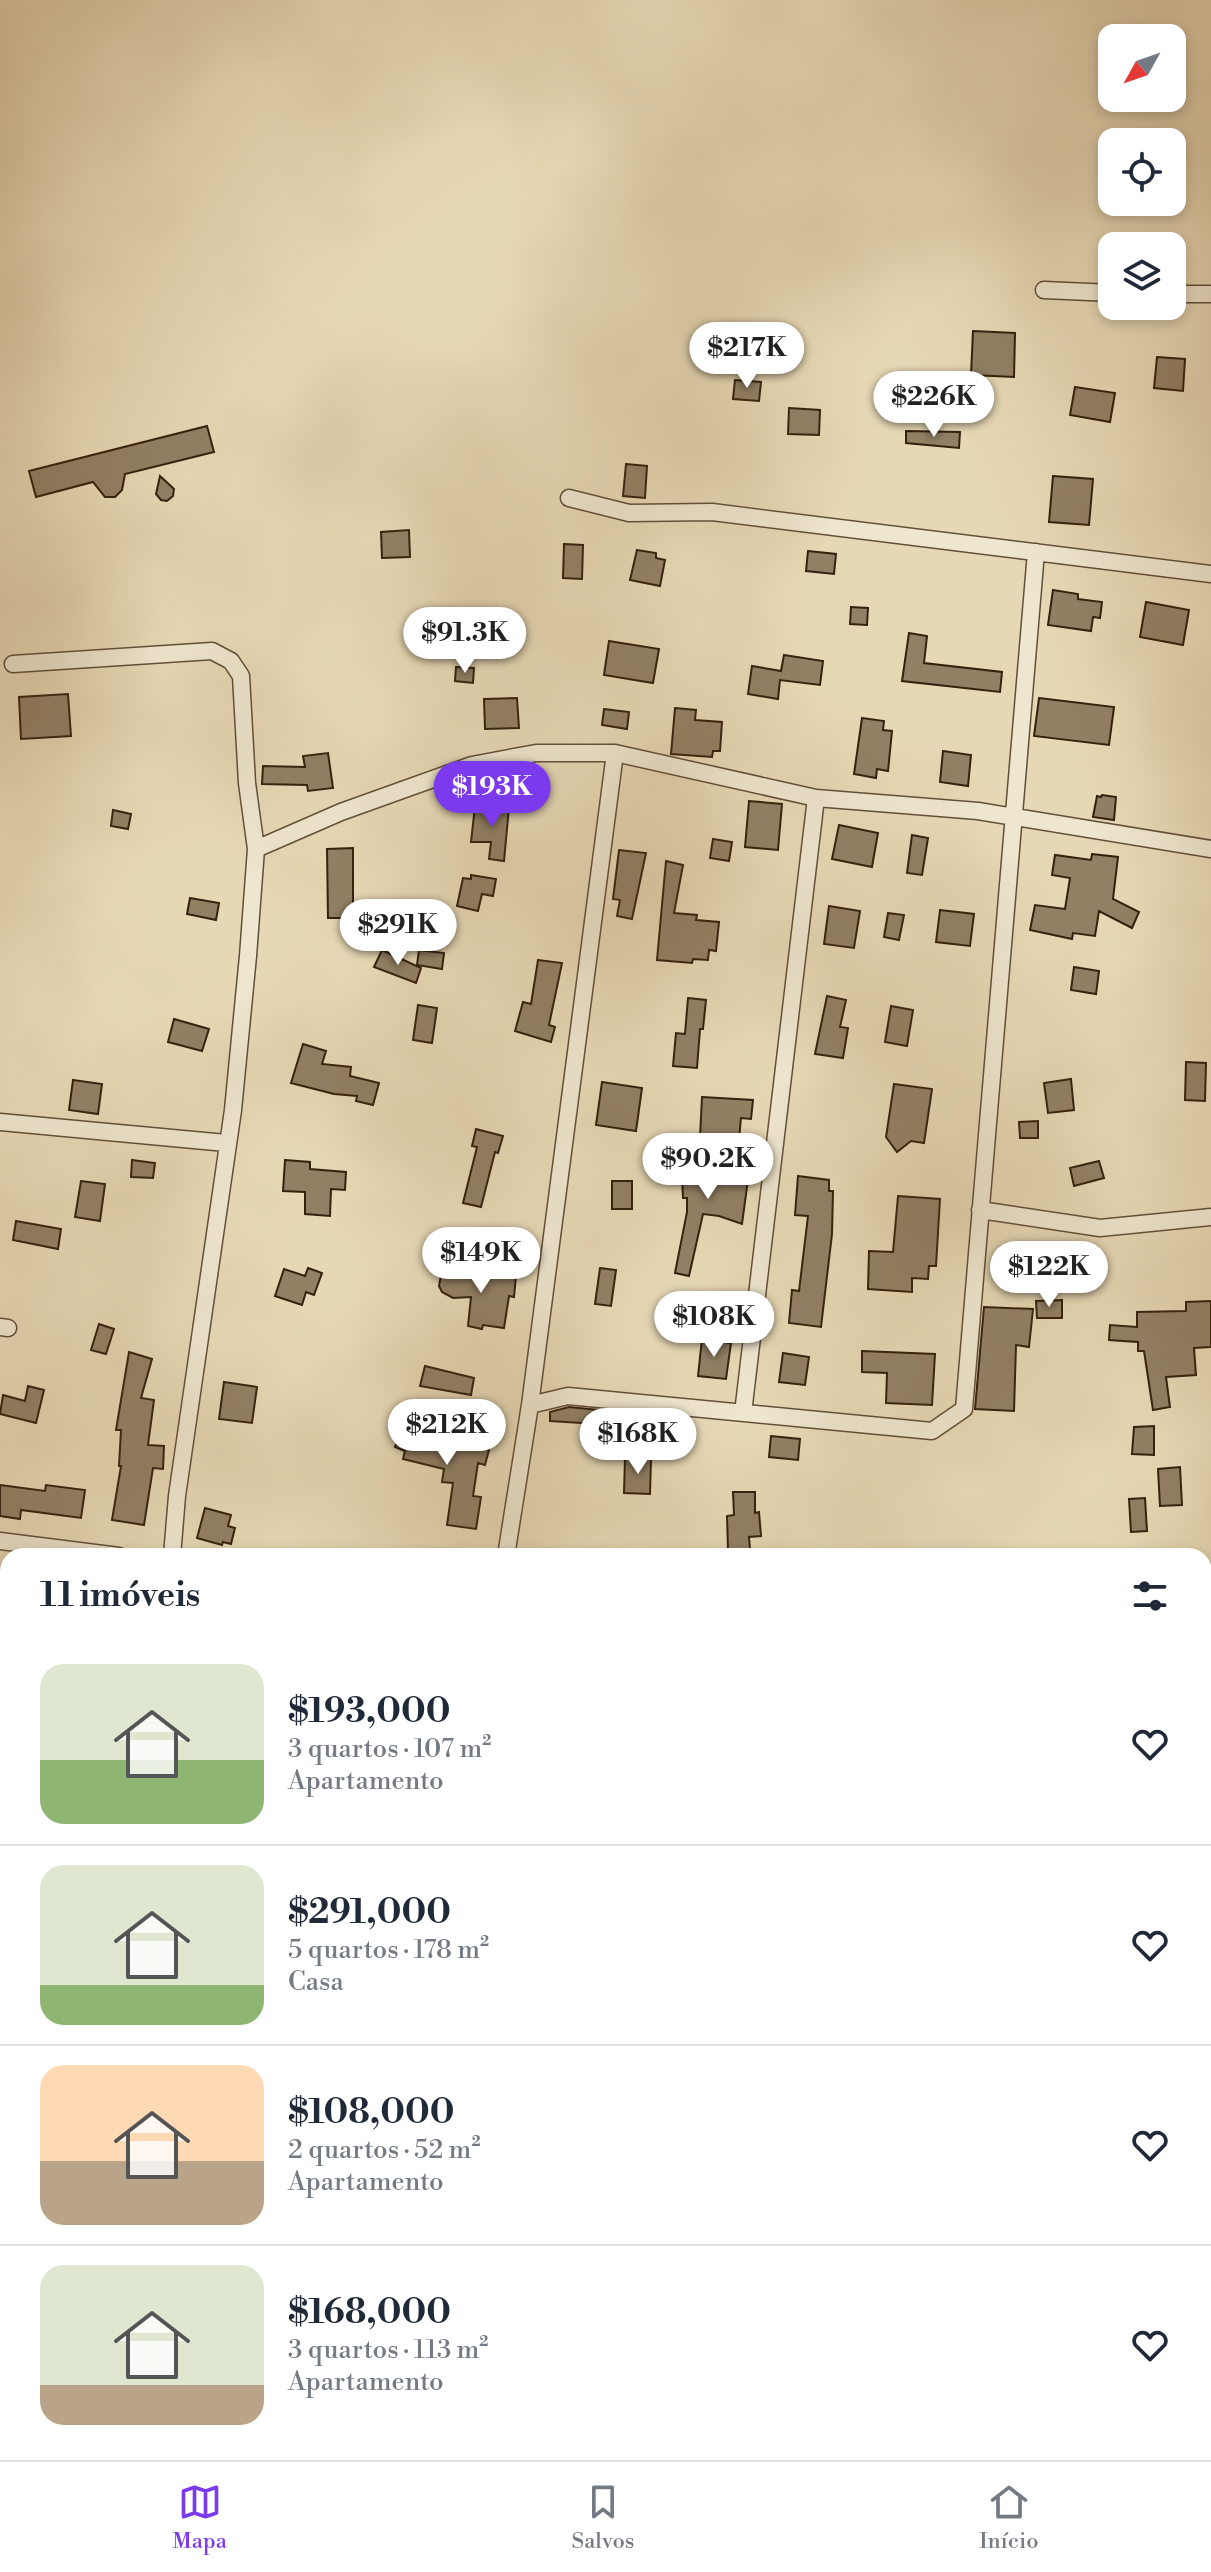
<!DOCTYPE html>
<html lang="pt">
<head>
<meta charset="utf-8">
<style>
  body { margin:0; font-family:"Libre Bodoni",serif; background:#f6f6f7; color:#1f2937; height:100vh; display:flex; flex-direction:column; font-size:30px; white-space:nowrap }
  * { box-sizing:border-box; margin:0 }
  p { font-size:26px; color:#747a83 }
  .icon { flex:none; width:44px; height:44px; fill:none; stroke:currentColor; stroke-width:2; stroke-linecap:round; stroke-linejoin:round }
  .map { position:relative; flex:1; overflow:hidden }
  .details { position:absolute; left:0px; top:1548px; width:1212px; height:912px; display:flex; flex-direction:column; background:#fff; border-radius:24px 24px 0 0; box-shadow:0 4px 12px #0003 }
  .details>* { flex:none }
  .needle { width:52px; rotate:230deg }
  .buttons { position:absolute; left:1098px; top:24px; display:grid; gap:16px }
  .buttons a { display:grid; place-items:center; width:88px; height:88px; border-radius:16px; background:#fff; box-shadow:0 4px 12px #0003; font-size:40px }
  .price { position:absolute; translate:-50% -68px; padding:0 18px; border-radius:28px; background:#fff; color:#222; font-size:26px; line-height:52px; filter:drop-shadow(0 2px 4px #0008) }
  .price::after { content:''; position:absolute; left:50%; top:48px; width:24px; height:18px; margin-left:-12px; background:inherit; clip-path:polygon(0 0,100% 0,50% 100%) }
  .price.selected { background:#7c3aed; color:#fff }
  ul { padding:0; list-style:none }
  li { display:flex; align-items:center; gap:24px; height:200px; padding:0 40px }
  li+li { border-top:2px solid #e0e1e3 }
  li span { display:grid; place-items:center; flex:none; width:224px; height:160px; border-radius:24px; color:#555 }
  li>.icon { margin-inline-start:auto }
  span .icon { width:96px; height:96px; fill:#fffc; stroke-width:1 }
  li b { font-size:34px }
  h2 { display:flex; justify-content:space-between; align-items:center; height:96px; padding:0 40px; font-size:34px }
  .menu { display:flex; justify-content:space-around; align-items:center; height:112px; border-top:2px solid #e0e1e3; background:#fff; font-size:22px; color:#747a83 }
  .menu a { display:grid; justify-items:center; gap:4px }
  .menu .selected { color:#7c3aed }
  .map>svg:first-child { display:block }
  .building { fill:#928065; stroke:#35210e; stroke-width:2 }
  .lines { fill:none; stroke-linecap:round; stroke-linejoin:round }
  .minor-casing { stroke:#624f38; stroke-width:19 }
  .trunk-casing { stroke:#35210e; stroke-width:31 }
  .minor { stroke:#efe6cf; stroke-width:16 }
  .trunk { stroke:#e7d8b5; stroke-width:28 }
</style>
</head>
<body>
<div class="map">
<svg width="1211" height="2460" viewBox="0 0 1211 2460">
  <rect width="100%" height="100%" fill="#e7d8b5"/>
  <filter id="stains"><feTurbulence type="fractalNoise" baseFrequency=".0025" numOctaves="4"/><feColorMatrix values="0 0 0 0 .2 0 0 0 0 .09 0 0 0 0 .02 0 0 0 .5 -.17"/></filter>
  <radialGradient id="worn" r=".72"><stop offset=".6" stop-color="#630" stop-opacity="0"/><stop offset="1" stop-color="#630" stop-opacity=".3"/></radialGradient>
  <path class="building" d="M 973,331 L 1015,333 L 1014,377 L 971,375 Z
    M 1157,357 L 1185,359 L 1183,391 L 1154,388 Z
    M 735,380 L 761,382 L 759,401 L 733,399 Z
    M 1075,387 L 1115,393 L 1110,422 L 1070,415 Z
    M 789,408 L 820,410 L 819,435 L 788,434 Z
    M 207,426 L 214,452 L 125,474 L 122,490 L 115,497 L 105,497 L 93,482 L 36,497 L 29,471 Z
    M 906,431 L 960,432 L 959,448 L 906,443 Z
    M 626,464 L 647,466 L 645,498 L 623,496 Z
    M 160,476 L 174,489 L 173,496 L 167,501 L 161,500 L 156,494 Z
    M 1053,476 L 1093,479 L 1089,525 L 1049,522 Z
    M 409,530 L 410,557 L 382,558 L 381,532 Z
    M 564,544 L 583,545 L 582,579 L 563,578 Z
    M 637,550 L 656,553 L 656,558 L 665,560 L 660,586 L 630,580 Z
    M 808,551 L 836,554 L 834,574 L 806,571 Z
    M 1053,590 L 1078,594 L 1078,599 L 1102,602 L 1100,618 L 1093,617 L 1091,631 L 1048,625 Z
    M 1146,602 L 1189,610 L 1183,645 L 1140,637 Z
    M 851,607 L 868,608 L 867,625 L 850,624 Z
    M 909,633 L 927,636 L 924,663 L 1002,672 L 1000,692 L 902,681 Z
    M 609,641 L 659,649 L 653,683 L 604,675 Z
    M 784,655 L 823,661 L 820,685 L 780,680 L 778,699 L 748,694 L 752,666 L 781,671 Z
    M 456,667 L 474,668 L 473,683 L 455,681 Z
    M 68,694 L 71,736 L 21,739 L 19,697 Z
    M 517,698 L 519,728 L 485,729 L 484,699 Z
    M 1039,698 L 1114,707 L 1109,745 L 1034,736 Z
    M 675,708 L 696,710 L 695,720 L 722,722 L 720,751 L 713,751 L 712,757 L 671,754 Z
    M 604,709 L 629,712 L 627,729 L 602,725 Z
    M 862,718 L 884,721 L 883,730 L 892,731 L 888,771 L 877,769 L 876,778 L 854,774 Z
    M 943,751 L 971,755 L 968,786 L 940,782 Z
    M 328,753 L 333,788 L 308,791 L 307,785 L 262,784 L 263,766 L 305,767 L 303,756 Z
    M 1102,795 L 1116,797 L 1114,820 L 1093,817 L 1097,796 L 1101,797 Z
    M 749,801 L 782,804 L 778,850 L 745,847 Z
    M 488,804 L 509,807 L 504,861 L 489,859 L 491,842 L 471,842 L 475,806 L 488,807 Z
    M 113,810 L 131,814 L 128,829 L 111,826 Z
    M 839,825 L 878,833 L 872,867 L 832,859 Z
    M 912,835 L 928,838 L 922,875 L 907,873 Z
    M 713,839 L 732,842 L 729,861 L 710,858 Z
    M 353,848 L 353,918 L 328,918 L 327,849 Z
    M 619,850 L 646,853 L 632,919 L 617,916 L 620,900 L 613,899 Z
    M 1092,854 L 1118,857 L 1113,899 L 1139,912 L 1132,928 L 1099,911 L 1095,936 L 1073,933 L 1072,939 L 1030,930 L 1035,905 L 1065,909 L 1070,878 L 1052,875 L 1055,855 L 1091,860 Z
    M 666,861 L 683,865 L 674,913 L 697,915 L 696,920 L 719,922 L 716,951 L 709,950 L 708,960 L 693,959 L 692,963 L 657,960 Z
    M 471,875 L 496,879 L 493,896 L 482,894 L 478,911 L 457,906 L 463,878 L 471,879 Z
    M 190,898 L 219,903 L 216,920 L 187,914 Z
    M 829,906 L 860,911 L 854,948 L 824,944 Z
    M 940,910 L 974,914 L 970,946 L 936,942 Z
    M 888,913 L 904,915 L 899,940 L 884,937 Z
    M 382,950 L 421,968 L 416,983 L 374,967 Z
    M 419,950 L 444,953 L 442,969 L 417,965 Z
    M 538,960 L 562,963 L 549,1025 L 555,1027 L 551,1042 L 515,1031 L 523,1002 L 531,1004 Z
    M 1074,967 L 1099,971 L 1096,994 L 1071,990 Z
    M 827,996 L 846,1000 L 840,1027 L 848,1028 L 843,1058 L 815,1054 Z
    M 688,998 L 706,1000 L 703,1029 L 700,1029 L 697,1068 L 673,1066 L 676,1033 L 685,1034 Z
    M 418,1005 L 437,1008 L 432,1043 L 413,1040 Z
    M 891,1006 L 913,1010 L 907,1046 L 885,1042 Z
    M 174,1019 L 209,1029 L 202,1051 L 168,1042 Z
    M 303,1044 L 326,1051 L 322,1064 L 351,1067 L 350,1076 L 379,1083 L 373,1105 L 356,1101 L 357,1096 L 334,1094 L 291,1083 Z
    M 1186,1062 L 1206,1063 L 1205,1101 L 1185,1100 Z
    M 1071,1079 L 1074,1110 L 1048,1113 L 1044,1083 Z
    M 73,1080 L 102,1084 L 98,1114 L 69,1110 Z
    M 602,1082 L 642,1088 L 636,1131 L 596,1125 Z
    M 894,1084 L 932,1089 L 924,1143 L 911,1141 L 897,1152 L 886,1137 Z
    M 702,1097 L 753,1100 L 751,1119 L 741,1118 L 739,1139 L 700,1137 Z
    M 1038,1121 L 1038,1138 L 1020,1138 L 1019,1122 Z
    M 476,1129 L 503,1136 L 498,1153 L 495,1152 L 481,1207 L 463,1203 L 477,1147 L 472,1146 Z
    M 708,1156 L 709,1167 L 749,1172 L 742,1224 L 719,1216 L 703,1214 L 689,1276 L 675,1273 L 687,1212 L 687,1198 L 683,1198 L 681,1158 Z
    M 132,1160 L 155,1163 L 153,1178 L 131,1177 Z
    M 285,1160 L 310,1162 L 310,1169 L 346,1172 L 345,1190 L 331,1189 L 330,1216 L 305,1214 L 305,1192 L 283,1191 Z
    M 1099,1161 L 1104,1178 L 1074,1186 L 1070,1168 Z
    M 798,1176 L 829,1180 L 829,1191 L 833,1191 L 832,1234 L 821,1327 L 789,1323 L 792,1290 L 799,1291 L 808,1216 L 795,1215 Z
    M 81,1181 L 105,1184 L 100,1221 L 75,1217 Z
    M 612,1181 L 632,1181 L 632,1209 L 612,1209 Z
    M 898,1196 L 940,1199 L 936,1266 L 929,1266 L 928,1279 L 912,1278 L 912,1292 L 868,1289 L 869,1251 L 893,1252 Z
    M 16,1221 L 61,1229 L 58,1249 L 13,1240 Z
    M 451,1267 L 499,1275 L 516,1275 L 514,1297 L 509,1296 L 504,1328 L 483,1325 L 482,1329 L 468,1326 L 471,1297 L 453,1298 L 442,1292 L 439,1286 L 441,1275 Z
    M 308,1268 L 322,1273 L 314,1295 L 306,1292 L 302,1305 L 275,1296 L 284,1269 L 305,1276 Z
    M 600,1268 L 616,1270 L 611,1306 L 595,1304 Z
    M 1062,1300 L 1062,1318 L 1037,1318 L 1036,1301 Z
    M 1211,1301 L 1211,1347 L 1194,1348 L 1196,1375 L 1166,1377 L 1170,1407 L 1153,1410 L 1144,1351 L 1138,1351 L 1138,1342 L 1109,1340 L 1110,1325 L 1137,1327 L 1137,1312 L 1186,1311 L 1186,1302 Z
    M 984,1307 L 1033,1309 L 1029,1347 L 1016,1345 L 1014,1411 L 975,1409 Z
    M 99,1324 L 114,1329 L 106,1354 L 91,1350 Z
    M 702,1339 L 731,1343 L 726,1379 L 698,1376 Z
    M 862,1351 L 935,1354 L 932,1405 L 886,1403 L 887,1373 L 862,1372 Z
    M 129,1352 L 152,1359 L 141,1398 L 154,1400 L 148,1445 L 164,1446 L 163,1469 L 153,1468 L 144,1525 L 112,1520 L 121,1466 L 119,1466 L 121,1430 L 116,1430 Z
    M 783,1353 L 809,1357 L 805,1385 L 779,1382 Z
    M 425,1366 L 474,1378 L 471,1395 L 420,1386 Z
    M 224,1382 L 257,1387 L 252,1423 L 219,1419 Z
    M 28,1386 L 44,1390 L 36,1423 L 0,1414 L 3,1395 L 25,1401 Z
    M 569,1407 L 598,1410 L 597,1424 L 550,1421 L 550,1412 Z
    M 416,1418 L 438,1424 L 434,1438 L 481,1445 L 480,1447 L 489,1450 L 485,1465 L 478,1463 L 473,1496 L 481,1497 L 476,1529 L 447,1525 L 453,1483 L 442,1482 L 444,1469 L 403,1459 L 405,1451 L 395,1447 L 405,1422 L 414,1424 Z
    M 1154,1426 L 1154,1455 L 1132,1454 L 1134,1427 Z
    M 771,1436 L 800,1439 L 798,1460 L 769,1457 Z
    M 625,1458 L 651,1459 L 650,1494 L 624,1493 Z
    M 1180,1467 L 1182,1505 L 1160,1506 L 1158,1469 Z
    M 0,1485 L 45,1491 L 46,1485 L 85,1490 L 81,1518 L 21,1510 L 20,1519 L 0,1516 Z
    M 733,1492 L 755,1492 L 755,1513 L 759,1512 L 761,1536 L 749,1537 L 750,1549 L 728,1549 L 727,1516 L 734,1515 Z
    M 1145,1498 L 1147,1531 L 1131,1532 L 1129,1499 Z
    M 205,1508 L 231,1515 L 228,1526 L 235,1528 L 231,1544 L 223,1542 L 222,1545 L 197,1538 Z"/>
  <g class="lines">
    <defs>
      <path id="minor" d="M 1044,290 L 1112,293
        M 1172,294 L 1211,294
        M 569,498 L 629,513 L 712,512 L 1211,574
        M 13,664 L 212,651 L 231,661 L 241,676 L 247,783 L 256,849 L 248,956 L 233,1110 L 177,1496 L 172,1556
        M 256,849 L 341,812 L 472,765 L 536,753 L 615,753 L 816,798 L 978,811 L 1211,849
        M 0,1122 L 226,1143
        M 980,1210 L 1100,1228 L 1211,1217
        M 0,1327 L 8,1328
        M 530,1405 L 568,1396 L 932,1431 L 964,1409 L 1036,552
        M 743,1413 L 816,798
        M 0,1541 L 119,1556
        M 506,1556 L 530,1405 L 615,753
        M 0,1678 L 8,1679
        M 1204,1861 L 1211,1859
        M 0,1928 L 8,1929
        M 0,2061 L 8,2061
        M 1204,2092 L 1211,2093
        M 0,2235 L 8,2210
        M 0,2299 L 8,2301
        M 786,2452 L 884,2460
        M 535,2460 L 535,2452"/>
      <path id="trunk" d="M 0,1737 L 8,1738
        M 1204,1903 L 1211,1904"/>
    </defs>
    <use href="#minor" class="minor-casing"/>
    <use href="#trunk" class="trunk-casing"/>
    <use href="#minor" class="minor"/>
    <use href="#trunk" class="trunk"/>
  </g>
  <rect width="100%" height="100%" filter="url(#stains)"/>
  <rect width="100%" height="100%" fill="url(#worn)"/>
</svg>
<div class="buttons">
<a><svg class="needle" viewBox="-14 -14 28 28"><path d="M0-13l5 13h-10z" fill="#e53935"/><path d="M0 13l5-13h-10z" fill="#747a83"/></svg></a>
<a><svg class="icon" aria-label="locate" viewBox="0 0 24 24"><circle cx="12" cy="12" r="6"/><path d="M12 2v4M12 18v4M2 12h4M18 12h4"/></svg></a>
<a><svg class="icon" aria-label="layers" viewBox="0 0 24 24"><path d="M12 4l9 5-9 5-9-5zM3 14l9 5 9-5"/></svg></a>
</div>
<b class="price" style="left:747px;top:390px">$217K</b>
<b class="price" style="left:934px;top:439px">$226K</b>
<b class="price" style="left:465px;top:675px">$91.3K</b>
<b class="price selected" style="left:492px;top:829px">$193K</b>
<b class="price" style="left:398px;top:967px">$291K</b>
<b class="price" style="left:708px;top:1201px">$90.2K</b>
<b class="price" style="left:481px;top:1295px">$149K</b>
<b class="price" style="left:1049px;top:1309px">$122K</b>
<b class="price" style="left:714px;top:1359px">$108K</b>
<b class="price" style="left:447px;top:1467px">$212K</b>
<b class="price" style="left:638px;top:1476px">$168K</b>
<section class="details">
<h2>11 imóveis<svg class="icon" aria-label="filters" viewBox="0 0 24 24"><path d="M4 7h16M4 17h16"/><circle cx="9" cy="7" r="2"/><circle cx="15" cy="17" r="2"/></svg></h2>
<ul>
<li><span style="background:linear-gradient(#dfe7d0 60%,#8fb573 0)"><svg class="icon" aria-label="home" viewBox="0 0 24 24"><path d="M3 11l9-7 9 7M6 9v11h12V9"/></svg></span><div><b>$193,000</b><p>3 quartos · 107 m²</p><p>Apartamento</p></div><svg class="icon" aria-label="heart" viewBox="0 0 24 24"><path d="M12 20l-8-8c-3-5 5-10 8-4 3-6 11-1 8 4z"/></svg></li>
<li><span style="background:linear-gradient(#dfe7d0 75%,#8fb573 0)"><svg class="icon" aria-label="home" viewBox="0 0 24 24"><path d="M3 11l9-7 9 7M6 9v11h12V9"/></svg></span><div><b>$291,000</b><p>5 quartos · 178 m²</p><p>Casa</p></div><svg class="icon" aria-label="heart" viewBox="0 0 24 24"><path d="M12 20l-8-8c-3-5 5-10 8-4 3-6 11-1 8 4z"/></svg></li>
<li><span style="background:linear-gradient(#ffd9b3 60%,#b9a48a 0)"><svg class="icon" aria-label="home" viewBox="0 0 24 24"><path d="M3 11l9-7 9 7M6 9v11h12V9"/></svg></span><div><b>$108,000</b><p>2 quartos · 52 m²</p><p>Apartamento</p></div><svg class="icon" aria-label="heart" viewBox="0 0 24 24"><path d="M12 20l-8-8c-3-5 5-10 8-4 3-6 11-1 8 4z"/></svg></li>
<li><span style="background:linear-gradient(#dfe7d0 75%,#b9a48a 0)"><svg class="icon" aria-label="home" viewBox="0 0 24 24"><path d="M3 11l9-7 9 7M6 9v11h12V9"/></svg></span><div><b>$168,000</b><p>3 quartos · 113 m²</p><p>Apartamento</p></div><svg class="icon" aria-label="heart" viewBox="0 0 24 24"><path d="M12 20l-8-8c-3-5 5-10 8-4 3-6 11-1 8 4z"/></svg></li>
</ul>
</section>
</div>
<nav class="menu">
<a class="selected"><svg class="icon" aria-label="map" viewBox="0 0 24 24"><path d="M3 6l6-2 6 2 6-2v14l-6 2-6-2-6 2zM9 4v14M15 6v14"/></svg>Mapa</a>
<a><svg class="icon" aria-label="saved" viewBox="0 0 24 24"><path d="M7 4h10v16l-5-4-5 4z"/></svg>Salvos</a>
<a><svg class="icon" aria-label="home" viewBox="0 0 24 24"><path d="M3 11l9-7 9 7M6 9v11h12V9"/></svg>Início</a>
</nav>
</body>
</html>
